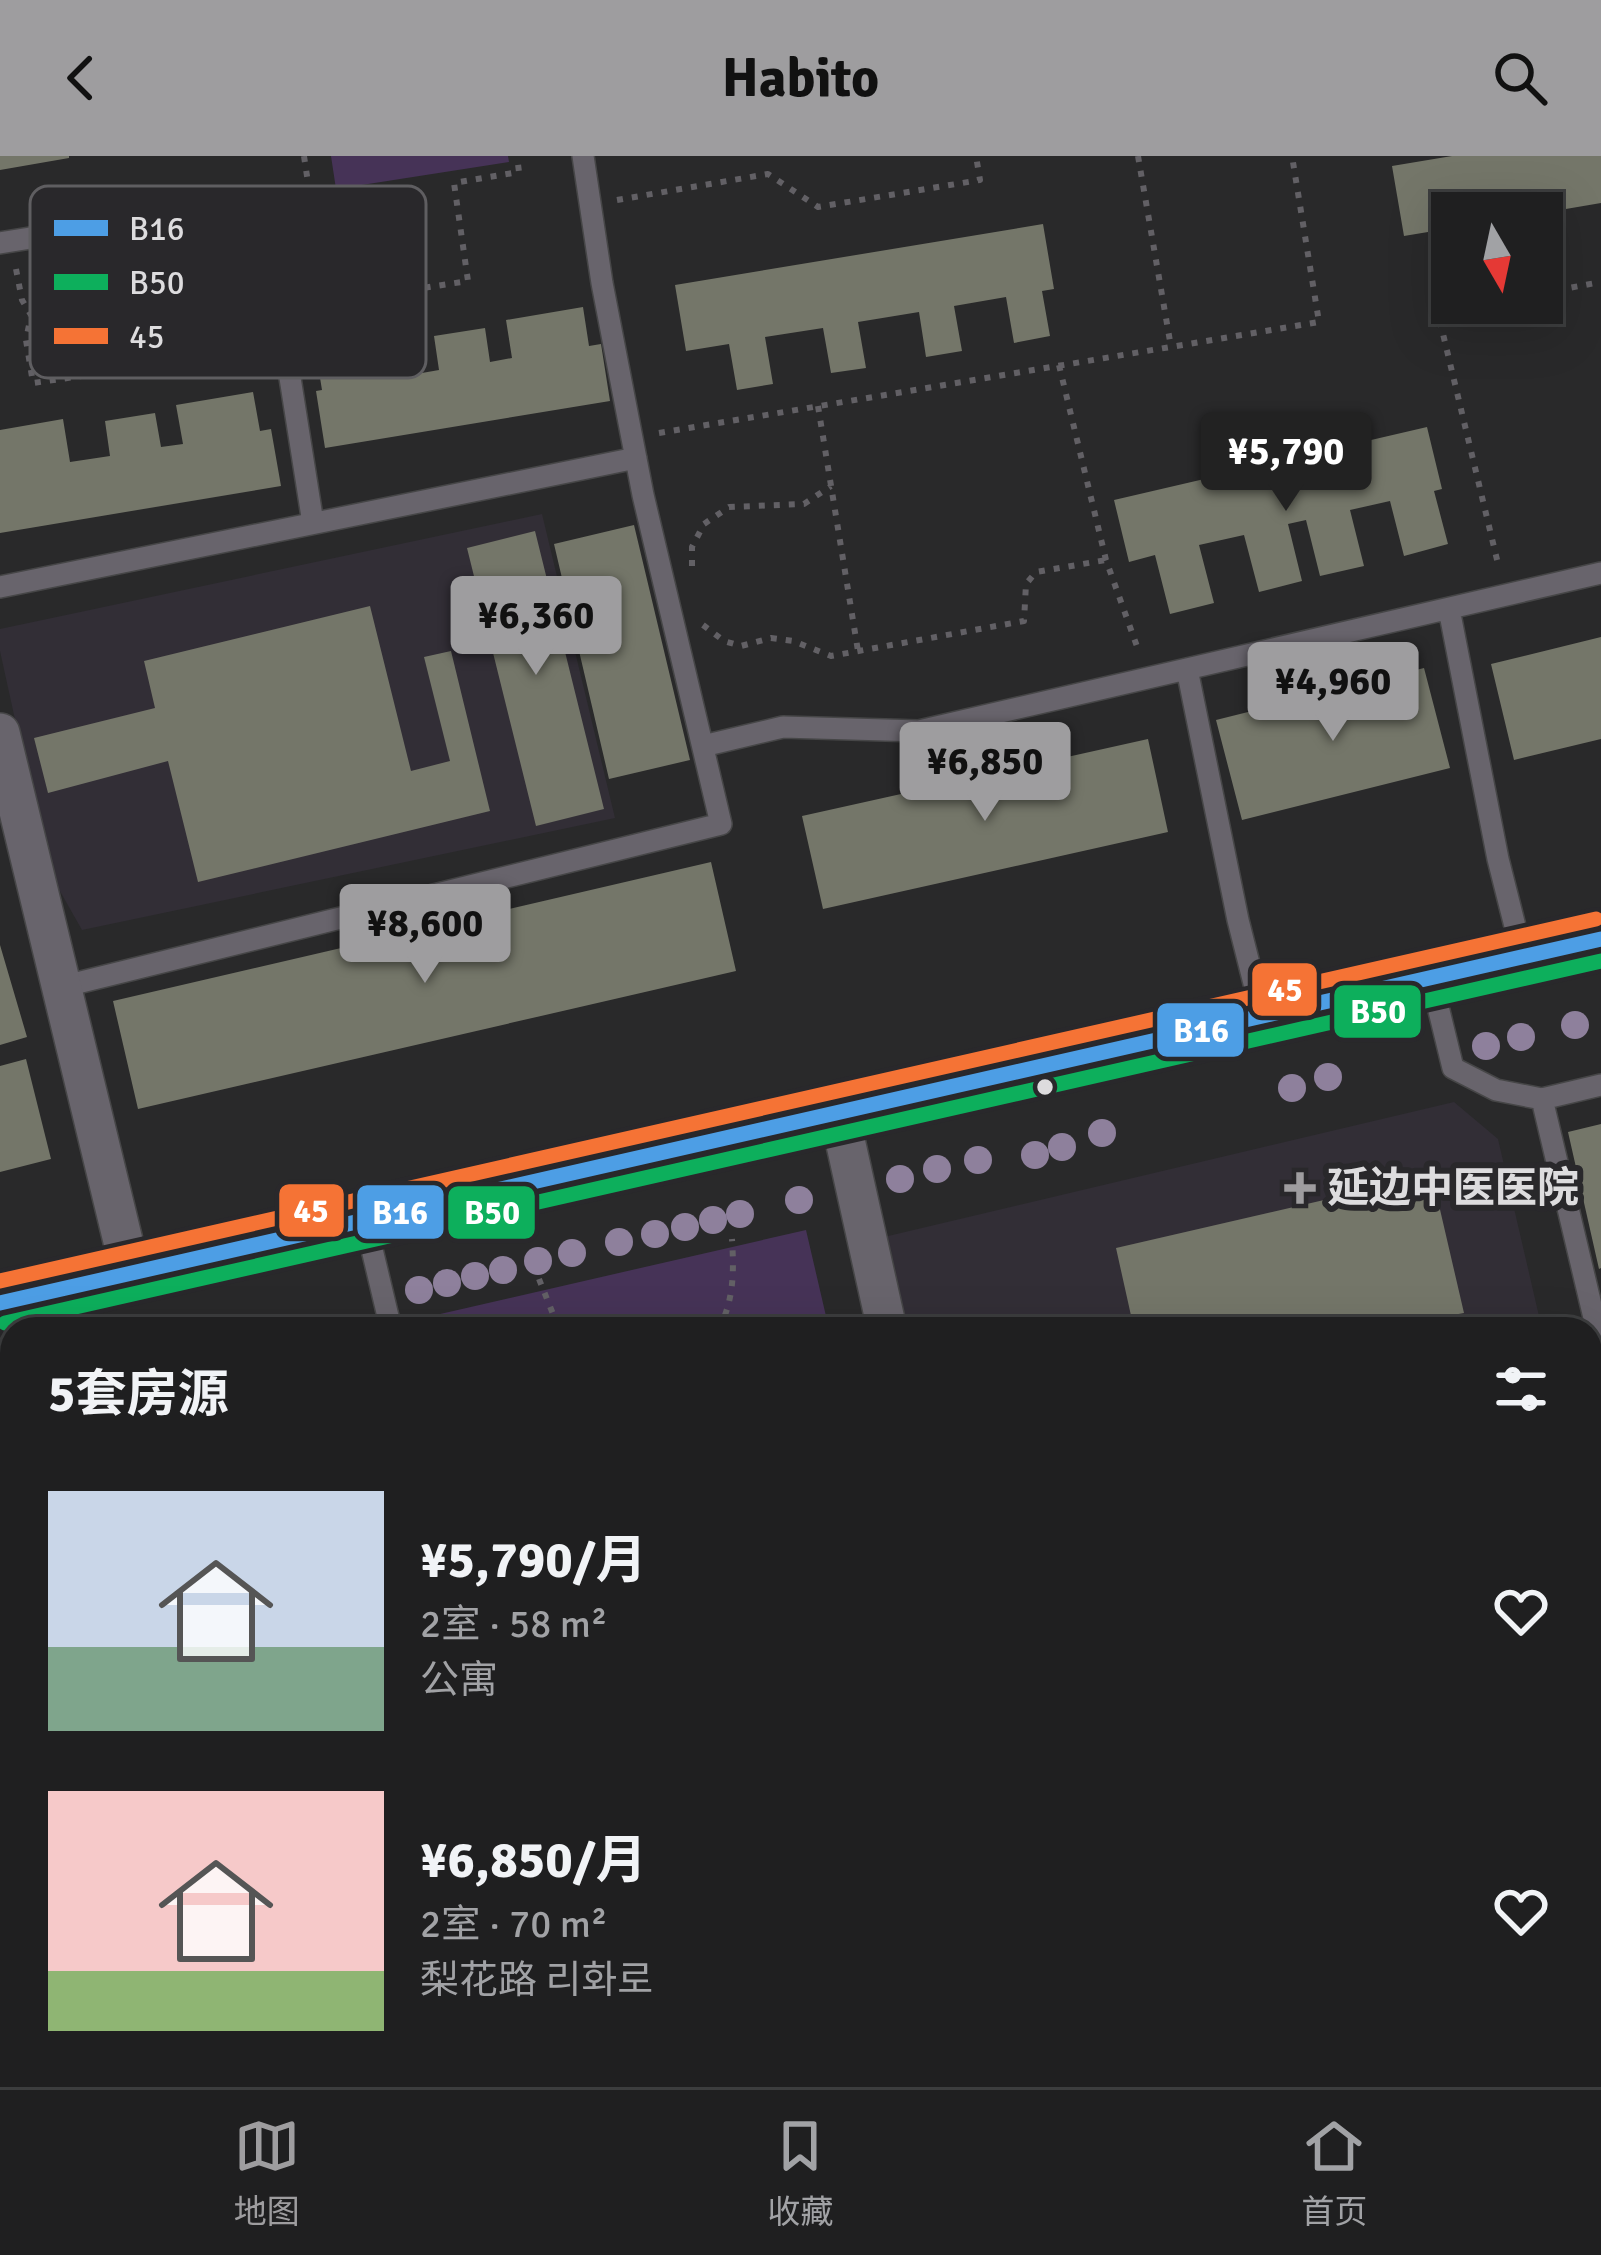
<!DOCTYPE html>
<html lang="zh">
<head>
<meta charset="utf-8">
<style>
  body { margin:0; font-family:Signika,"Noto Sans SC","Noto Sans KR",sans-serif; background:#2c2c2d; color:#f1f3f6; height:100vh; display:flex; flex-direction:column; font-size:45px; white-space:nowrap }
  * { box-sizing:border-box; margin:0 }
  p { font-size:39px; color:#a1a2a5 }
  .icon { flex:none; width:66px; height:66px; fill:none; stroke:currentColor; stroke-width:2; stroke-linecap:round; stroke-linejoin:round }
  .map { position:relative; flex:1; overflow:hidden }
  .drawer { position:absolute; left:0px; top:1161px; width:1602px; height:771px; display:flex; flex-direction:column; background:#1f1f20; border-radius:36px 36px 0 0; box-shadow:0 12px 48px #0002,0 0 0 3px #3c3d3e }
  .drawer>* { flex:none }
  .needle { width:78px; rotate:171deg }
  .controls { position:absolute; left:1431px; top:36px; display:grid; gap:24px }
  .controls a { display:grid; place-items:center; width:132px; height:132px; border-radius:0px; background:#1f1f20; box-shadow:0 12px 48px #0002,0 0 0 3px #3c3d3e; font-size:60px }
  .price { position:absolute; translate:-50% -102px; padding:0 27px; border-radius:12px; background:#9e9d9f; color:#111; font-size:39px; line-height:78px; filter:drop-shadow(0 3px 6px #0008) }
  .price::after { content:''; position:absolute; left:50%; top:72px; width:36px; height:27px; margin-left:-18px; background:inherit; clip-path:polygon(0 0,100% 0,50% 100%) }
  .price.on { background:#222; color:#fff }
  ul { padding:0; list-style:none }
  li { display:flex; align-items:center; gap:36px; height:300px; padding:0 48px }
  li span { display:grid; place-items:center; flex:none; width:336px; height:240px; border-radius:0px; color:#555 }
  li>.icon { margin-inline-start:auto }
  span .icon { width:144px; height:144px; fill:#fffc; stroke-width:1 }
  li b { font-size:51px }
  h2 { display:flex; justify-content:space-between; align-items:center; height:144px; padding:0 48px; font-size:51px }
  header { display:flex; justify-content:space-between; align-items:center; height:156px; padding:0 48px; background:#9e9d9f; color:#111; font-size:54px; font-weight:700 }
  .tabs { display:flex; justify-content:space-around; align-items:center; height:168px; border-top:3px solid #3c3d3e; background:#1f1f20; font-size:33px; color:#a1a2a5 }
  .tabs a { display:grid; justify-items:center; gap:6px }
  .tabs .on { color:#9e9d9f }
  .map>svg:first-child { display:block }
  .built { fill:#322e36 }
  .green { fill:#463357 }
  .building { fill:#747669 }
  .lines { fill:none; stroke-linecap:round; stroke-linejoin:round }
  .lane-casing { stroke:#464647; stroke-width:24 }
  .street-casing { stroke:#464647; stroke-width:42 }
  .secondary-casing { stroke:#464647; stroke-width:57 }
  .path { stroke:#626065; stroke-width:6; stroke-dasharray:6 9; stroke-linecap:butt }
  .lane { stroke:#68646c; stroke-width:21 }
  .street { stroke:#68646c; stroke-width:39 }
  .secondary { stroke:#605e66; stroke-width:54 }
  .bus-1-casing { stroke:#29282b; stroke-width:24 }
  .bus-2-casing { stroke:#29282b; stroke-width:24 }
  .bus-3-casing { stroke:#29282b; stroke-width:24 }
  .bus-1 { stroke:#4d9ee5; stroke-width:15 }
  .bus-2 { stroke:#0daf5c; stroke-width:15 }
  .bus-3 { stroke:#f57335; stroke-width:15 }
  .tree { fill:#8e809c }
  .bus-dot { fill:#dddcde; stroke:#29282b; stroke-width:4.5 }
  .poi-dot { fill:#9e9d9f; stroke:#29282b; stroke-width:4.5 }
  .labels { text-anchor:middle; dominant-baseline:central; stroke-width:12; stroke-linejoin:round; paint-order:stroke }
  .poi-label { font-size:42px; font-weight:bold; fill:#dddcde; stroke:#29282b; text-anchor:start }
  .key { fill:#29282b; stroke:#5f5e61; stroke-width:3 }
  .key-label { font-size:33px; fill:#dddcde }
  .line-badge { stroke:#29282b; stroke-width:4.5 }
  .badge-label { font-size:33px; text-anchor:middle; font-weight:bold; fill:#fff }
</style>
</head>
<body>
<header><svg class="icon" aria-label="back" viewBox="0 0 24 24"><path d="M15 5l-7 7 7 7"/></svg>Habito<svg class="icon" aria-label="search" viewBox="0 0 24 24"><circle cx="10" cy="10" r="6"/><path d="M15 15l6 6"/></svg></header>
<div class="map">
<svg width="1601" height="1931" viewBox="0 0 1601 1931">
  <rect width="100%" height="100%" fill="#29292a"/>
  <path class="built" d="M 542,358 L 615,662 L 82,774 L 48,714 L 0,495 L 0,473 Z
    M 1454,946 L 1498,983 L 1542,1173 L 906,1173 L 884,1081 Z
    M 1590,1383 L 1601,1431 L 1601,1913 L 1590,1915 Z
    M 1160,1920 L 1564,1920 L 1504,1931 L 1166,1931 Z"/>
  <path class="green" d="M 331,0 L 508,0 L 509,6 L 336,33 Z
    M 806,1074 L 829,1173 L 403,1173 L 401,1167 Z"/>
  <path class="building" d="M 0,0 L 69,0 L 69,2 L 0,14 Z
    M 1452,0 L 1601,0 L 1601,47 L 1560,54 L 1566,92 L 1542,96 L 1542,57 L 1452,57 L 1452,72 L 1404,80 L 1392,10 Z
    M 1043,68 L 1054,133 L 1042,135 L 1050,180 L 1014,187 L 1006,141 L 954,150 L 962,195 L 926,201 L 919,156 L 858,166 L 866,212 L 831,217 L 823,172 L 765,181 L 773,228 L 737,234 L 729,188 L 686,195 L 675,129 Z
    M 583,151 L 589,190 L 601,188 L 610,245 L 325,292 L 316,235 L 322,234 L 315,191 L 392,178 L 399,221 L 439,214 L 434,180 L 485,172 L 490,206 L 512,202 L 506,164 Z
    M 253,236 L 260,275 L 271,273 L 281,330 L 0,377 L 0,274 L 63,263 L 70,306 L 110,300 L 105,265 L 155,257 L 161,291 L 183,288 L 176,249 Z
    M 1427,271 L 1442,333 L 1434,335 L 1448,388 L 1404,400 L 1390,345 L 1350,354 L 1364,410 L 1320,420 L 1306,364 L 1288,368 L 1302,425 L 1259,436 L 1244,379 L 1199,389 L 1214,447 L 1170,458 L 1155,399 L 1129,406 L 1114,344 Z
    M 634,369 L 690,604 L 609,623 L 554,388 Z
    M 535,375 L 604,653 L 536,670 L 467,392 Z
    M 370,450 L 411,615 L 450,605 L 424,501 L 451,495 L 490,655 L 198,726 L 168,605 L 48,637 L 34,582 L 155,552 L 144,505 Z
    M 1601,481 L 1601,583 L 1514,604 L 1491,508 Z
    M 1424,512 L 1450,612 L 1242,664 L 1216,564 Z
    M 1148,583 L 1168,676 L 823,753 L 802,660 Z
    M 711,706 L 736,815 L 138,953 L 113,845 Z
    M 0,789 L 27,881 L 0,889 Z
    M 26,903 L 51,1003 L 0,1016 L 0,910 Z
    M 1601,968 L 1601,1112 L 1599,1113 L 1568,976 Z
    M 1432,1019 L 1464,1157 L 1442,1161 L 1445,1173 L 1134,1173 L 1116,1092 Z
    M 12,1616 L 12,1698 L 0,1701 L 0,1619 Z
    M 12,1884 L 12,1920 L 88,1920 L 90,1931 L 0,1931 L 0,1887 Z
    M 311,1920 L 420,1920 L 422,1931 L 273,1931 Z
    M 536,1920 L 733,1920 L 706,1931 L 510,1931 Z
    M 1017,1920 L 1060,1920 L 1066,1931 L 997,1931 Z"/>
  <g class="lines">
    <defs>
      <path id="lane" d="M 0,87 L 262,45 L 313,367
        M 0,431 L 636,302
        M 1449,453 L 1498,703 L 1522,798
        M 1187,513 L 1238,764 L 1262,859
        M 703,590 L 783,571 L 919,575 L 1601,417
        M 1431,822 L 1453,912 L 1496,934 L 1542,943 L 1601,929
        M 61,831 L 721,668 L 643,339 L 602,127 L 583,0
        M 1542,943 L 1601,1191
        M 365,1064 L 391,1173
        M 0,1569 L 12,1566
        M 469,1920 L 472,1931
        M 829,1920 L 834,1931"/>
      <path id="street" d="M 0,577 L 131,1118
        M 839,957 L 887,1173
        M 0,1281 L 12,1332
        M 152,1920 L 155,1931
        M 1126,1920 L 1132,1931"/>
      <path id="secondary" d="M 0,1147 L 1601,783"/>
    </defs>
    <use href="#lane" class="lane-casing"/>
    <use href="#street" class="street-casing"/>
    <use href="#secondary" class="secondary-casing"/>
    <path class="path" d="M 304,0 L 326,147
      M 1138,0 L 1171,191
      M 617,44 L 768,18 L 818,51 L 980,24 L 976,0
      M 293,68 L 313,64
      M 168,89 L 186,179
      M 16,113 L 22,144 L 31,159 L 26,184 L 33,227 L 130,213 L 126,188 L 253,169
      M 1542,137 L 1601,126
      M 1489,147 L 1438,157 L 1499,412
      M 306,150 L 468,125 L 454,27 L 519,16 L 517,0
      M 1059,209 L 1106,404 L 1139,496
      M 818,250 L 858,495
      M 659,277 L 1319,166 L 1292,0
      M 692,410 L 692,391 L 704,368 L 729,351 L 804,348 L 831,330
      M 703,469 L 724,485 L 741,490 L 771,482 L 793,485 L 831,500 L 1024,465 L 1026,428 L 1036,416 L 1106,404
      M 539,1123 L 559,1173
      M 719,1173 C 734,1143 734,1116 732,1083"/>
    <use href="#lane" class="lane"/>
    <use href="#street" class="street"/>
    <use href="#secondary" class="secondary"/>
    <defs>
      <path id="bus-1" d="M 0,1147 L 1601,783"/>
      <path id="bus-2" d="M 5,1167 L 1601,805"/>
      <path id="bus-3" d="M 0,1125 L 1596,763"/>
    </defs>
    <use href="#bus-1" class="bus-1-casing"/>
    <use href="#bus-2" class="bus-2-casing"/>
    <use href="#bus-3" class="bus-3-casing"/>
    <use href="#bus-1" class="bus-1"/>
    <use href="#bus-2" class="bus-2"/>
    <use href="#bus-3" class="bus-3"/>
  </g>
  <g class="tree">
    <circle cx="1575" cy="869" r="14"/>
    <circle cx="1521" cy="881" r="14"/>
    <circle cx="1486" cy="890" r="14"/>
    <circle cx="1328" cy="921" r="14"/>
    <circle cx="1292" cy="932" r="14"/>
    <circle cx="1102" cy="977" r="14"/>
    <circle cx="1062" cy="991" r="14"/>
    <circle cx="1035" cy="999" r="14"/>
    <circle cx="978" cy="1004" r="14"/>
    <circle cx="937" cy="1013" r="14"/>
    <circle cx="900" cy="1023" r="14"/>
    <circle cx="799" cy="1044" r="14"/>
    <circle cx="740" cy="1058" r="14"/>
    <circle cx="713" cy="1064" r="14"/>
    <circle cx="685" cy="1071" r="14"/>
    <circle cx="655" cy="1078" r="14"/>
    <circle cx="619" cy="1086" r="14"/>
    <circle cx="572" cy="1097" r="14"/>
    <circle cx="538" cy="1105" r="14"/>
    <circle cx="503" cy="1114" r="14"/>
    <circle cx="475" cy="1120" r="14"/>
    <circle cx="447" cy="1127" r="14"/>
    <circle cx="419" cy="1134" r="14"/>
  </g>
  <circle class="bus-dot" cx="1045" cy="931" r="10"/>
  <path class="poi-dot" d="M1294 1014h12v12h12v12h-12v12h-12v-12h-12v-12h12z"/>
  <g class="labels">
    <g class="poi-label">
      <text x="1327" y="1032">延边中医医院</text>
    </g>
  </g>
  <rect x="30" y="30" width="396" height="192" rx="18" class="key"/>
  <rect x="54" y="64" width="54" height="16" fill="#4d9ee5"/>
  <rect x="54" y="118" width="54" height="16" fill="#0daf5c"/>
  <rect x="54" y="172" width="54" height="16" fill="#f57335"/>
  <g class="key-label">
    <text x="129" y="84">B16</text>
    <text x="129" y="138">B50</text>
    <text x="129" y="192">45</text>
  </g>
  <g class="line-badge">
    <rect x="1250" y="805" width="69" height="57" rx="12" fill="#f57335"/>
    <rect x="1332" y="827" width="91" height="57" rx="12" fill="#0daf5c"/>
    <rect x="1155" y="845" width="91" height="58" rx="12" fill="#4d9ee5"/>
    <rect x="277" y="1026" width="69" height="57" rx="12" fill="#f57335"/>
    <rect x="355" y="1027" width="91" height="58" rx="12" fill="#4d9ee5"/>
    <rect x="446" y="1028" width="91" height="57" rx="12" fill="#0daf5c"/>
  </g>
  <g class="badge-label">
    <text x="1285" y="845">45</text>
    <text x="1378" y="867">B50</text>
    <text x="1201" y="886">B16</text>
    <text x="311" y="1066">45</text>
    <text x="400" y="1068">B16</text>
    <text x="492" y="1068">B50</text>
  </g>
</svg>
<div class="controls">
<a><svg class="needle" viewBox="-14 -14 28 28"><path d="M0-13l5 13h-10z" fill="#e53935"/><path d="M0 13l5-13h-10z" fill="#a1a2a5"/></svg></a>
</div>
<b class="price on" style="left:1286px;top:358px">¥5,790</b>
<b class="price" style="left:536px;top:522px">¥6,360</b>
<b class="price" style="left:1333px;top:588px">¥4,960</b>
<b class="price" style="left:985px;top:668px">¥6,850</b>
<b class="price" style="left:425px;top:830px">¥8,600</b>
<section class="drawer">
<h2>5套房源<svg class="icon" aria-label="filters" viewBox="0 0 24 24"><path d="M4 7h16M4 17h16"/><circle cx="9" cy="7" r="2"/><circle cx="15" cy="17" r="2"/></svg></h2>
<ul>
<li><span style="background:linear-gradient(#c9d6e8 65%,#7fa58c 0)"><svg class="icon" aria-label="home" viewBox="0 0 24 24"><path d="M3 11l9-7 9 7M6 9v11h12V9"/></svg></span><div><b>¥5,790/月</b><p>2室 · 58 m²</p><p>公寓</p></div><svg class="icon" aria-label="heart" viewBox="0 0 24 24"><path d="M12 20l-8-8c-3-5 5-10 8-4 3-6 11-1 8 4z"/></svg></li>
<li><span style="background:linear-gradient(#f6c9c9 75%,#8fb573 0)"><svg class="icon" aria-label="home" viewBox="0 0 24 24"><path d="M3 11l9-7 9 7M6 9v11h12V9"/></svg></span><div><b>¥6,850/月</b><p>2室 · 70 m²</p><p>梨花路 리화로</p></div><svg class="icon" aria-label="heart" viewBox="0 0 24 24"><path d="M12 20l-8-8c-3-5 5-10 8-4 3-6 11-1 8 4z"/></svg></li>
</ul>
</section>
</div>
<nav class="tabs">
<a class="on"><svg class="icon" aria-label="map" viewBox="0 0 24 24"><path d="M3 6l6-2 6 2 6-2v14l-6 2-6-2-6 2zM9 4v14M15 6v14"/></svg>地图</a>
<a><svg class="icon" aria-label="saved" viewBox="0 0 24 24"><path d="M7 4h10v16l-5-4-5 4z"/></svg>收藏</a>
<a><svg class="icon" aria-label="home" viewBox="0 0 24 24"><path d="M3 11l9-7 9 7M6 9v11h12V9"/></svg>首页</a>
</nav>
</body>
</html>
